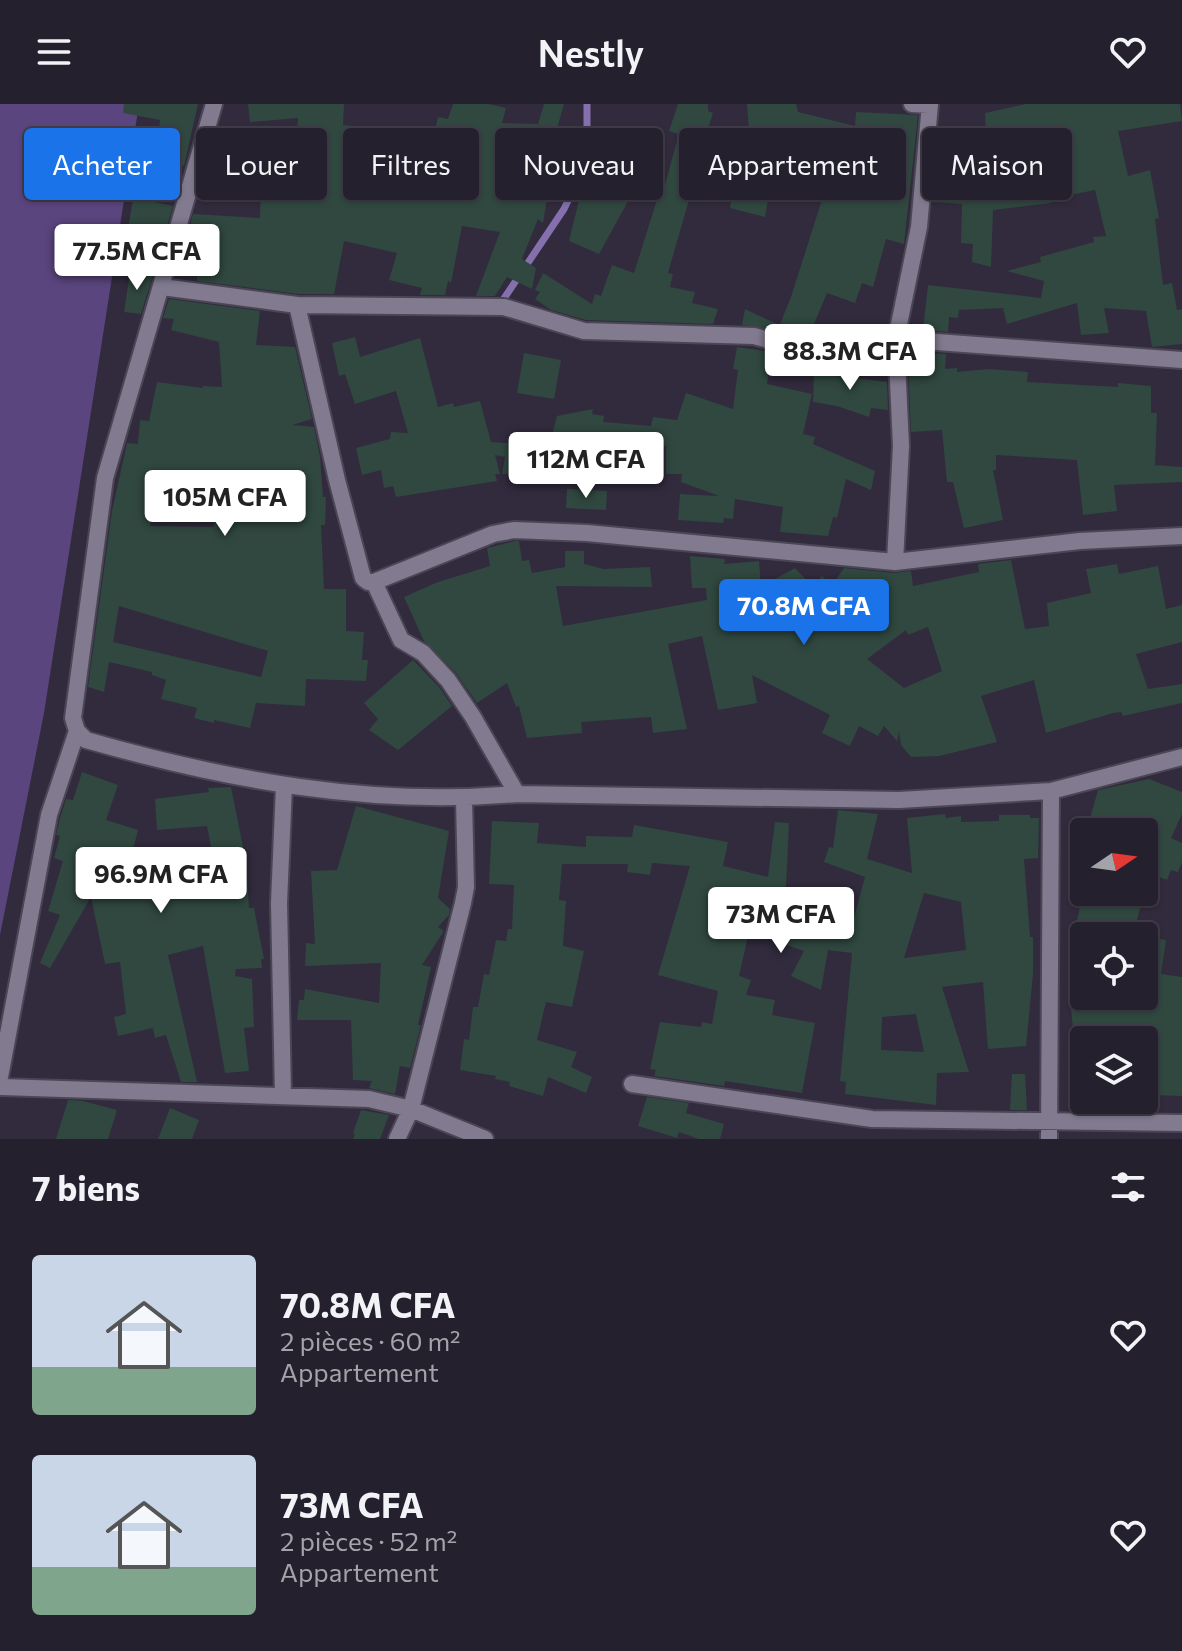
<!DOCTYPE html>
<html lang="fr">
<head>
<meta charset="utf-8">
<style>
  body { margin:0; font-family:Commissioner,sans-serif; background:#312d3a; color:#f1f3f6; height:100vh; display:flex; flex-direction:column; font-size:30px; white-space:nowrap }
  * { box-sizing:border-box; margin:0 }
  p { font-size:26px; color:#a3a3aa }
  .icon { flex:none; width:44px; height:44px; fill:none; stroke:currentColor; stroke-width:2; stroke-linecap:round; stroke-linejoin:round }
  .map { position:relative; height:1035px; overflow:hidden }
  .panel { display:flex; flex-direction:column; background:#25202e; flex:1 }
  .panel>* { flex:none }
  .banner { position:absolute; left:24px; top:24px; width:1134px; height:72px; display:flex; gap:16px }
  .needle { width:52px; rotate:77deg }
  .fabs { position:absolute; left:1070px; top:714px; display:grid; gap:16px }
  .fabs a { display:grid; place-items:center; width:88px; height:88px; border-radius:8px; background:#25202e; box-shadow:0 2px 6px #0004,0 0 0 2px #423e4a; font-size:40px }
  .price { position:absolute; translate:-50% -68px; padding:0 18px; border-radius:8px; background:#fff; color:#222; font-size:26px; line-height:52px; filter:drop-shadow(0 2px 4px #0008) }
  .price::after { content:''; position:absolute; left:50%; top:48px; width:24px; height:18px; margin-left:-12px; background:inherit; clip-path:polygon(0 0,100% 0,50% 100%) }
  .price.current { background:#1a73e8; color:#fff }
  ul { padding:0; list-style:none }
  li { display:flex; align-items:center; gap:24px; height:200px; padding:0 32px }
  li span { display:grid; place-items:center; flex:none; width:224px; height:160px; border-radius:8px; color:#555 }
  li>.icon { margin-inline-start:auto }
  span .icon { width:96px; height:96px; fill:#fffc; stroke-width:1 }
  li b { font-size:34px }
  h2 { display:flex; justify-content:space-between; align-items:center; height:96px; padding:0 32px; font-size:34px }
  .tag { padding:0 28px; border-radius:8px; background:#25202e; box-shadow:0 2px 6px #0004,0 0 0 2px #423e4a; font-size:28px; line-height:72px }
  .tag.current { background:#1a73e8; color:#fff }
  header { display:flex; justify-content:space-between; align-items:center; height:104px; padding:0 32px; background:#25202e; font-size:36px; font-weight:600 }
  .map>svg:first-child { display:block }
  .green { fill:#5a457e }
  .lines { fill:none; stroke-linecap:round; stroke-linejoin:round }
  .stream { stroke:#8570ad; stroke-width:7 }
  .building { fill:#304840; fill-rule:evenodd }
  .minor-casing { stroke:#4b4655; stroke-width:20 }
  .minor { stroke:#827b90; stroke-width:16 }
</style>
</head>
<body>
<header><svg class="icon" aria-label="menu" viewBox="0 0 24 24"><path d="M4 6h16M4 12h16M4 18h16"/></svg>Nestly<svg class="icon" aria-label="heart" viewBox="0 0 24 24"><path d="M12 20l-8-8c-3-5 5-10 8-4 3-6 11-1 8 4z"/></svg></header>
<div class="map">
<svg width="1182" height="1035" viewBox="0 0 1182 1035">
  <rect width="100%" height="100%" fill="#312b3d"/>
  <path class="green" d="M 0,0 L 139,0 L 44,609 L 0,831 Z"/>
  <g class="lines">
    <path class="stream" d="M 499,202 L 564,105 L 576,80 L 584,56 L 587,37 L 587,0"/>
  </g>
  <path class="building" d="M 124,0 L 198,0 L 184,62 L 158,57 L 163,24 L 159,24 L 160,16 L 123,9 Z
    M 248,0 L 344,0 L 343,21 L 396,26 L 393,62 L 425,68 L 438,13 L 448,15 L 453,0 L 489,0 L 506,4 L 502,19 L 538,20 L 544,0 L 564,0 L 549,52 L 554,53 L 543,119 L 538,115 L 522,155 L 536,164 L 532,185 L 507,173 L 495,192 L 476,192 L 500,128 L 462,122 L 451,179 L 448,177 L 445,191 L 420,191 L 422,184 L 389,176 L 397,149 L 344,137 L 334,190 L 298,190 L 197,177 L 199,136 L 187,134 L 193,110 L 260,114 L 261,78 L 291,79 L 293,57 L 295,58 L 298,14 L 250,18 Z
    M 678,0 L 708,0 L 708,7 L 713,9 L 707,28 L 750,40 L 747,0 L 796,0 L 798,8 L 855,22 L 856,8 L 918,11 L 904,140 L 886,135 L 873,183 L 862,179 L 855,199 L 827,189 L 812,225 L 778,225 L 791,193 L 833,61 L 776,49 L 765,113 L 730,104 L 736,65 L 693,54 L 684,87 L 691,89 L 668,169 L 673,170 L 670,183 L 695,188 L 692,199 L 718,205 L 713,220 L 586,216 L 551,206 L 535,195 L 540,188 L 535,186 L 543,169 L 592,200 L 595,190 L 601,192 L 612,161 L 634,169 L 660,86 L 663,88 L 679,30 L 669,27 Z
    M 1026,0 L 1180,0 L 1182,17 L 1118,27 L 1128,72 L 1150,66 L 1159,114 L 1155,115 L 1163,181 L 1172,179 L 1177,206 L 1182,205 L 1182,240 L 1152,243 L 1146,207 L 1104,204 L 1109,229 L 1081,231 L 1077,199 L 1007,220 L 1003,204 L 959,206 L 958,214 L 949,213 L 948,228 L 923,226 L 928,181 L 1041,194 L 1044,177 L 1007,167 L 1041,158 L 1040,153 L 1094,138 L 1093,133 L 1106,132 L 1095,86 L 1051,95 L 1051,99 L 993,106 L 991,163 L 972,158 L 973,140 L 961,139 L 962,100 L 932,98 L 937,45 L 969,45 L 970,34 L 986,34 L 985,9 Z
    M 596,58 L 638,79 L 599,150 L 569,137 L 582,84 L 585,85 Z
    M 136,75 L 151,77 L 149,97 L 173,102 L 165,129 L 146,125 L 145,130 L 128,126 Z
    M 130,168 L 153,171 L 141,210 L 124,208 Z
    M 169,195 L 260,207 L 256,241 L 295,243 L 312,315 L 292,321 L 314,323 L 320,353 L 323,393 L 326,393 L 325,421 L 321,421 L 324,485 L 346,485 L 346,527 L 364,528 L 362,556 L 368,556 L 366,577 L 306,575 L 305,602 L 256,599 L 250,624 L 214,616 L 214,619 L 194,614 L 197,604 L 161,595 L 166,576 L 152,571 L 152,568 L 109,558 L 104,588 L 88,583 L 112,407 L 127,339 L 138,340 L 140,316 L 149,317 L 157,278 L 203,284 L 203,282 L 222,283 L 219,238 L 171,226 L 174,215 L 163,214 ZM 157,366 L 226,374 L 213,423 L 150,422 ZM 119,502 L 268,547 L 261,573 L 113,538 Z
    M 745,205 L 777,220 L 776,226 L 742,221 Z
    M 355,233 L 360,253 L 420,234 L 438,303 L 453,299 L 454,303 L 480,297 L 491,338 L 549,342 L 557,312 L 593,305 L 592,310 L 604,312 L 603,318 L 651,322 L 653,313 L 677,316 L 686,289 L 733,305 L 738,266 L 733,265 L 737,243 L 772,248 L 767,280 L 812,290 L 803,330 L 815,333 L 813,340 L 875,367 L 871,386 L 846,375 L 837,414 L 833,413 L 828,432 L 780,428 L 783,403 L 735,395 L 733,415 L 724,414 L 723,419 L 678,416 L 680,390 L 719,392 L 681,378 L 682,370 L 666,370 L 666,342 L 613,339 L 610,353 L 587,345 L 578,368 L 528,358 L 528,369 L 502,370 L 505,353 L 495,351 L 500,370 L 495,370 L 497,377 L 396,393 L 393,382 L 384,384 L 381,366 L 362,371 L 356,344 L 390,335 L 391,328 L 408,329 L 396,287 L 355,300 L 345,270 L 339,272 L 332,239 Z
    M 919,248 L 946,250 L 945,265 L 957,264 L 957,268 L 988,265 L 1028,268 L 1027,278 L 1118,283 L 1118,279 L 1151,282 L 1151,309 L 1157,309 L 1155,361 L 1182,363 L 1182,378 L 1114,381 L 1117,407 L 1083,411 L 1077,356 L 996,351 L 996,366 L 993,366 L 1003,416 L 964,424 L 953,378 L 947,378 L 942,326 L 911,328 L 908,263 L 915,263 Z
    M 524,249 L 561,256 L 554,295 L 517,289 Z
    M 814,266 L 840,268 L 840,272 L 887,278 L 888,306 L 871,304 L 869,313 L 837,302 L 813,298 Z
    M 567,385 L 607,387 L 606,406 L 566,404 Z
    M 515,437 L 519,437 L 522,457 L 529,456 L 532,469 L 565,463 L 565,447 L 584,447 L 584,460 L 604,465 L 650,463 L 652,483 L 556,482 L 563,522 L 707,496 L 706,484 L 692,484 L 690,452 L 725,455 L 724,460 L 759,457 L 761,483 L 795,464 L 812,482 L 822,472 L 832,481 L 844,464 L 894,469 L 911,467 L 913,482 L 979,468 L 978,460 L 1011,456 L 1025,525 L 1049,522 L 1047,499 L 1091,489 L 1086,465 L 1117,460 L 1119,470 L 1158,462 L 1166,505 L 1182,501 L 1182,538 L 1136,550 L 1148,585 L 1182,580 L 1182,599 L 1123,612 L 1121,608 L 1113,609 L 1046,629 L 1034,576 L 981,592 L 997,638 L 939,652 L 911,653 L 901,641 L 899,627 L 897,637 L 884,622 L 878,632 L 859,622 L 850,642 L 822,629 L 830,611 L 752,571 L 757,599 L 718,606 L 702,532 L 668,540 L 687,625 L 653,629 L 651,613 L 581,618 L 582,629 L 527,634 L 519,602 L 516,603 L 507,579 L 477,599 L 456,569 L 424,537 L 404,493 L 438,478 L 490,462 L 487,444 ZM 928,523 L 942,567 L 904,584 L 867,555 L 906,526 L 908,531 Z
    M 413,556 L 439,583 L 452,602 L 398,646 L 369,626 L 378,615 L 364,599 Z
    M 82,668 L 118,681 L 106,716 L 138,726 L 129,761 L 153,770 L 171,793 L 174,791 L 176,794 L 216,785 L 213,770 L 216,769 L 207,722 L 157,726 L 155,695 L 209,688 L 208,684 L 231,683 L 246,758 L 249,804 L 254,804 L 264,855 L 261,855 L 262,864 L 236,865 L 235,872 L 252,875 L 254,923 L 244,924 L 249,967 L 225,969 L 203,842 L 168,851 L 197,978 L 181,978 L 166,931 L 155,934 L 153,924 L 118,932 L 114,913 L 126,910 L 120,858 L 105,860 L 91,793 L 50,864 L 40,859 L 60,811 L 48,807 L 63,757 L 54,754 L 60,732 L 56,731 L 60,714 L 66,695 L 73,696 Z
    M 1149,675 L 1182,688 L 1182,710 L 1171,734 L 1182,739 L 1182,758 L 1178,768 L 1171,766 L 1167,776 L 1144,767 L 1144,749 L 1152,728 L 1086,728 L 1098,686 Z
    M 356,702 L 449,727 L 438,794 L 450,805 L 449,811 L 438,823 L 444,827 L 422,861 L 431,863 L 418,921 L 421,921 L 410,964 L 400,962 L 395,990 L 369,984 L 372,977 L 353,976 L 351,916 L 297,916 L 299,896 L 304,896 L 305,885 L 379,899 L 381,859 L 305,862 L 306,839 L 315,840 L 311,767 L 337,766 Z
    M 838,706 L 878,710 L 867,755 L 912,769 L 907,714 L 945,710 L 946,714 L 961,712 L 961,718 L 999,717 L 999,711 L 1030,711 L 1030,714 L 1039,714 L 1038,754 L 1024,755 L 1030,833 L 1033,833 L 1033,870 L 1026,942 L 988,945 L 983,878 L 942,883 L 969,968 L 937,969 L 936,1001 L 845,990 L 846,978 L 840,977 L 852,849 L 828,846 L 821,886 L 791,872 L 804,847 L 749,828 L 739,872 L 751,876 L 746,891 L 775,896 L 772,911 L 815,919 L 802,989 L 725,977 L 724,982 L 654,972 L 656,966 L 650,965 L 660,918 L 701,923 L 702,918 L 712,920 L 718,887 L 658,871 L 690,762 L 652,759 L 650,771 L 627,768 L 628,760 L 562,760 L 559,796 L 566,797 L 563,842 L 584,847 L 572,903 L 546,898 L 537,936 L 577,948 L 571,963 L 592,973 L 586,989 L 548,973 L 543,992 L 509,982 L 510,978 L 495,975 L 496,972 L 460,966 L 464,935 L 469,936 L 473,903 L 478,903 L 484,870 L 489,871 L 496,836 L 506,837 L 508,825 L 512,825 L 514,781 L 489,780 L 492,717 L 539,719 L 537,739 L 586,743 L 586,732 L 632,733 L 634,721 L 728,738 L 723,762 L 768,773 L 775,718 L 789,719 L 786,783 L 814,788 L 812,800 L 853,817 L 865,773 L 824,758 L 829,743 L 833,744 ZM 924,789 L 961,798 L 966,846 L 904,854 ZM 916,910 L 924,948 L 881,946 L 882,913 Z
    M 1083,788 L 1144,788 L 1133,832 L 1074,832 Z
    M 1144,832 L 1166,836 L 1161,870 L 1182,873 L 1182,992 L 1152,991 L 1153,965 L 1144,965 L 1144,936 L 1074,936 L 1070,892 L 1144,892 Z
    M 1012,970 L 1025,970 L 1027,1006 L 1010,1006 Z
    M 647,993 L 689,999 L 686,1009 L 724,1020 L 720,1035 L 699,1035 L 679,1028 L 677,1034 L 638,1022 Z
    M 68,996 L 83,997 L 117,1006 L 108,1035 L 56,1035 Z
    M 1076,996 L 1117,996 L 1117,1007 L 1076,1007 Z
    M 170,1004 L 199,1016 L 192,1035 L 158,1035 Z
    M 361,1006 L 389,1011 L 380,1035 L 353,1035 L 355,1030 L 353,1029 Z"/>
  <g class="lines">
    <defs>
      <path id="minor" d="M 214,0 L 105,374 L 73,614 L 77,627 L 86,636 C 226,676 371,703 517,690 L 899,696 L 1051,687 L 1182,653
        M 912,0 L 929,1
        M 162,183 L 297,201 L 504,203 L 584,227 L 754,232 L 772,237 L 896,235 L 1182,256
        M 297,201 L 337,376 L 363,474 L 368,478 L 374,478 L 493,430 L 514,426 L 587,429 L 895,458 L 1080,437 L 1182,432
        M 895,458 L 901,342 L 896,235 L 919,123 L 930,0
        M 374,478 L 401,536 L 423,549 L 448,576 L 473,613 L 517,690
        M 0,973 L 49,711 L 77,627
        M 632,980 L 872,1015 L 1182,1019
        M 1,983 L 369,995 L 411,1005 L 485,1035
        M 283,991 L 279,799 L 284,682
        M 397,1035 L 411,1005 L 463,799 L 466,783 L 464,695
        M 1049,1035 L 1051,687"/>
    </defs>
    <use href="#minor" class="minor-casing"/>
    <use href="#minor" class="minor"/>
  </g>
</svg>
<div class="fabs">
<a><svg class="needle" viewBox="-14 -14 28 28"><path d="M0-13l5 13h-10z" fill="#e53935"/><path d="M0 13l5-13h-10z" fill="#a3a3aa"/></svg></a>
<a><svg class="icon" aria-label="locate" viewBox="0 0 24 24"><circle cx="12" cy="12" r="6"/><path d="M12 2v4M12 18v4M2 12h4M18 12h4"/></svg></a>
<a><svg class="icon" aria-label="layers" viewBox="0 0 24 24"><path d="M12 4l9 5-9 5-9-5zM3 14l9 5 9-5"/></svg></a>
</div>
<b class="price" style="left:137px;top:188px">77.5M CFA</b>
<b class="price" style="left:850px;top:288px">88.3M CFA</b>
<b class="price" style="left:586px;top:396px">112M CFA</b>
<b class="price" style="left:225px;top:434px">105M CFA</b>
<b class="price current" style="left:804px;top:543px">70.8M CFA</b>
<b class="price" style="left:161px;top:811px">96.9M CFA</b>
<b class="price" style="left:781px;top:851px">73M CFA</b>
<div class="banner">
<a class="tag current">Acheter</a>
<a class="tag">Louer</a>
<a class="tag">Filtres</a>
<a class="tag">Nouveau</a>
<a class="tag">Appartement</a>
<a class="tag">Maison</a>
</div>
</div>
<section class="panel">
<h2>7 biens<svg class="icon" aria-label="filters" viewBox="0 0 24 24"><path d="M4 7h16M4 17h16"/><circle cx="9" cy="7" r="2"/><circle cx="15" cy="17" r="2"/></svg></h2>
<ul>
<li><span style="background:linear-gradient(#c9d6e8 70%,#7fa58c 0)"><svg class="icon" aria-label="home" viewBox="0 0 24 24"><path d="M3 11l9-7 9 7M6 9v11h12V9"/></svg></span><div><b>70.8M CFA</b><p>2 pièces · 60 m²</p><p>Appartement</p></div><svg class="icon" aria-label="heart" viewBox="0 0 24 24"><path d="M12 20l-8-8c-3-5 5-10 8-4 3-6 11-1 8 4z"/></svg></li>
<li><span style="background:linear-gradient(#c9d6e8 70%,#7fa58c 0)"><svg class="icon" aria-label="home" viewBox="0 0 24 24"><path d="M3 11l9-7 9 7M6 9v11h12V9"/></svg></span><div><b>73M CFA</b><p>2 pièces · 52 m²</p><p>Appartement</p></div><svg class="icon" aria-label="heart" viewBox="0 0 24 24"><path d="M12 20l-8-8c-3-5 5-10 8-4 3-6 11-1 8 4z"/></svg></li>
</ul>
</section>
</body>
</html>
